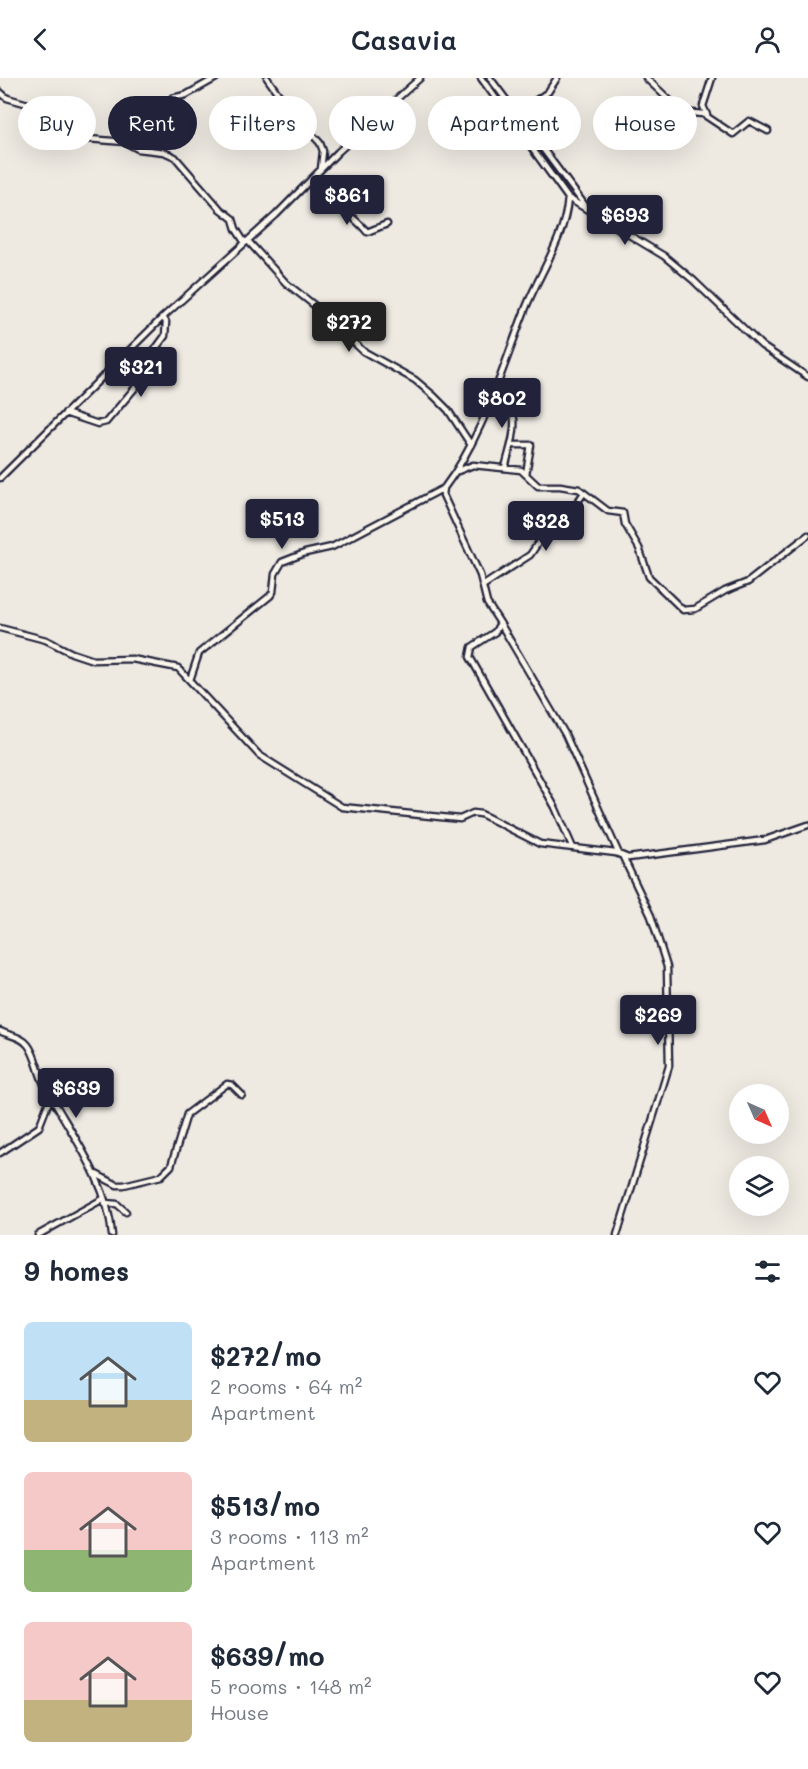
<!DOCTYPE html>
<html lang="en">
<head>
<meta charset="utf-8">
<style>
  body { margin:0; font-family:Mali,sans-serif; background:#f2f2f3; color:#1f2937; height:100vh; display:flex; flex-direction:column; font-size:22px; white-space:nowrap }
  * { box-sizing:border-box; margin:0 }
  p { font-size:20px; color:#747a83 }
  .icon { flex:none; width:33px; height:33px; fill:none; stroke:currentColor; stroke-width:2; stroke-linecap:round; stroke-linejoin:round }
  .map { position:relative; height:1157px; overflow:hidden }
  .side { display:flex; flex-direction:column; background:#fff; flex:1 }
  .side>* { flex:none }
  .top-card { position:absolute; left:18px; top:18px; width:772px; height:54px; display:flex; gap:12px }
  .needle { width:39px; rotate:135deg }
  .controls { position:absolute; left:729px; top:1006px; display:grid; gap:12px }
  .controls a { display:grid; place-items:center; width:60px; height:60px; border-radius:50%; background:#fff; box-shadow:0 6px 24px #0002; font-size:30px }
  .price { position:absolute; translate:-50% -51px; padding:0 14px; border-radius:6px; background:#22223b; color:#fff; font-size:20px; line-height:39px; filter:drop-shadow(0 2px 3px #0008) }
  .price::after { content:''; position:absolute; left:50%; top:36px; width:18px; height:14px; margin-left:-9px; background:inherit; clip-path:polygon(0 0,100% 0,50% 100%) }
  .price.current { background:#222; color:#fff }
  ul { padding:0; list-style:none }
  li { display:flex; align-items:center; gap:18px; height:150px; padding:0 24px }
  li span { display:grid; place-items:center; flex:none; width:168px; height:120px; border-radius:9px; color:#555 }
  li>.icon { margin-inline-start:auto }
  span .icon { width:72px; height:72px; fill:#fffc; stroke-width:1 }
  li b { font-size:26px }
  h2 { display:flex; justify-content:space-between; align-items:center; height:72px; padding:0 24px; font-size:26px }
  .chip { padding:0 21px; border-radius:27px; background:#fff; box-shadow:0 6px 24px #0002; font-size:21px; line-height:54px }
  .chip.current { background:#22223b; color:#fff }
  header { display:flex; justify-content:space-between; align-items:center; height:78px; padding:0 24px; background:#fff; font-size:27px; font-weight:600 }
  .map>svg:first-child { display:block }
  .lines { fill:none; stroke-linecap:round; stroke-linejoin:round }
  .minor-casing { stroke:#22223b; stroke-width:9 }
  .minor { stroke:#fbf7ec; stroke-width:4.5 }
</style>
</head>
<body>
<header><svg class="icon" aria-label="back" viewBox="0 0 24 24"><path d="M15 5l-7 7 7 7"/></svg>Casavia<svg class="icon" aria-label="person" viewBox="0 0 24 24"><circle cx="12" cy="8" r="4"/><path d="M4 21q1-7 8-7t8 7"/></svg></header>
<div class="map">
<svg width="808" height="1157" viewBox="0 0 808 1157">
  <rect width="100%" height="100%" fill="#eeeae2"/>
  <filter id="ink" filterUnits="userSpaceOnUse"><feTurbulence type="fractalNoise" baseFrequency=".0167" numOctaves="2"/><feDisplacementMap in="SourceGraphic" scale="12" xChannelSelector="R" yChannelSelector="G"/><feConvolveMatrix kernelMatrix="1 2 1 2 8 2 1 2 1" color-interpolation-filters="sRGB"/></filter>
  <g filter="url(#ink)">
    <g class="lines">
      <defs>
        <path id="minor" d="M 267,0 L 289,31 L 320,65 L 323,73 L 321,91
          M 481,0 L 568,120 L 664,178 L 693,202 L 762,268 L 808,299
          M 490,0 L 587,130
          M 646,0 L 682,34 L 703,36 L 733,56 L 749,43 L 768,53
          M 0,14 L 7,20 L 35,28 L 88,61 L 125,64 L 138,71 L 164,74 L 175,79 L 220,131 L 233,141 L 236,151 L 245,165
          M 172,20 L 186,17 L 216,0
          M 515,37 L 548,14 L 557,0
          M 707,37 L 703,28 L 712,0
          M 314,100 C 327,106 332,120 343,131 C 351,139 359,144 367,154 L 387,146
          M 568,120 C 565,159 542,191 527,227 C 502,289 485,356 444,410 L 443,417 L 480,497 L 487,525 L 500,545 L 495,554 L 472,569 L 470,579 L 555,729 L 573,770
          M 248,163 L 286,205 L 314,227 L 363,273 L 415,302 L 434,318 L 448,332 L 471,367
          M 495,311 C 525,334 513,358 505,390
          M 65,335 L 98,346 L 106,344 L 140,304 L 151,277 L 165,258 L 166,244 L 163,239
          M 511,367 L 531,367 L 526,396
          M 458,393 L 473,387 L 521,392 L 538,408 L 560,408 L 579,411 L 608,433 L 623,435 L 625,446 L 639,470 L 649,499 L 683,532 L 695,531 L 725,513 L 748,504 L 808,457
          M 0,400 L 163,239 L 276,137 L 338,74 L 420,0
          M 484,507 L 530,477 L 541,461 L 563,444 L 584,415
          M 500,545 L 565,656 L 619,776
          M 0,550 L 46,562 L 72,575 L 93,582 L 132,581 L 178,590 L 259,677 L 342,729 L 460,741 L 473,735 L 481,736 L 540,766 L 616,775 L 628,780 L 765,762 L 808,747
          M 190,602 L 199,575 L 270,518 L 273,514 L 275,496 L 282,484 L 305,475 L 332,469 L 444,410
          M 0,953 C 10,958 21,958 28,967 C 36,977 38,994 44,1006 C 69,1053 108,1102 112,1157
          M 0,1075 L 39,1049 L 51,1018
          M 94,1095 L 117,1107 L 124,1107 L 161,1098 L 171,1088 L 187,1036 L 227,1006 L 232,1007 L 242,1017
          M 105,1125 L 117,1126 L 126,1134
          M 38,1157 L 103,1121
          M 617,1157 L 669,988 L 667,889 L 651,838 L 623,779"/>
      </defs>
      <use href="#minor" class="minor-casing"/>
      <use href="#minor" class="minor"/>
    </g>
  </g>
</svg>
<div class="controls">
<a><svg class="needle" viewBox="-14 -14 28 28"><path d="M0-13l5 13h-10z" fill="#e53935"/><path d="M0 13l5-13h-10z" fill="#747a83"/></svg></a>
<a><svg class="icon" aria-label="layers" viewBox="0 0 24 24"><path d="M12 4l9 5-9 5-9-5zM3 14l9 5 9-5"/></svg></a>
</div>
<b class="price" style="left:347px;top:148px">$861</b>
<b class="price" style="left:625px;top:168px">$693</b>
<b class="price current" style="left:349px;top:275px">$272</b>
<b class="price" style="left:141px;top:320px">$321</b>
<b class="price" style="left:502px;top:351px">$802</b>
<b class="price" style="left:282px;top:472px">$513</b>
<b class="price" style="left:546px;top:474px">$328</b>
<b class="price" style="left:658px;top:968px">$269</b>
<b class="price" style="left:76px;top:1041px">$639</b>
<div class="top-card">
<a class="chip">Buy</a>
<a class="chip current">Rent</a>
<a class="chip">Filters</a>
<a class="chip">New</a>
<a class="chip">Apartment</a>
<a class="chip">House</a>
</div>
</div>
<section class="side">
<h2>9 homes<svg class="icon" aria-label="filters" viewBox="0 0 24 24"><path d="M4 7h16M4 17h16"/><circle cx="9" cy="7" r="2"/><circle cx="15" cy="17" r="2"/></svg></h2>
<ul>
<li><span style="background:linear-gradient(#bfe0f5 65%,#c2b280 0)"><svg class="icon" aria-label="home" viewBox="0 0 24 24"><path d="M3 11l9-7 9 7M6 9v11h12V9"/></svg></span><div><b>$272/mo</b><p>2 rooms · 64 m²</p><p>Apartment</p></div><svg class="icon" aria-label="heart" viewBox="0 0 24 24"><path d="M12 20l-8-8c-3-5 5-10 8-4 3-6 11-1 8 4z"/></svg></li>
<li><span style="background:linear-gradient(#f6c9c9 65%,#8fb573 0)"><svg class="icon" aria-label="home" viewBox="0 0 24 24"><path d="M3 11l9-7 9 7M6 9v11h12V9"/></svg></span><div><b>$513/mo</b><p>3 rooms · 113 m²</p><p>Apartment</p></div><svg class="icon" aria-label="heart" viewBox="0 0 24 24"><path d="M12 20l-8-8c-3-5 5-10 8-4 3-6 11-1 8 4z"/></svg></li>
<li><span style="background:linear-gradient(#f6c9c9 65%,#c2b280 0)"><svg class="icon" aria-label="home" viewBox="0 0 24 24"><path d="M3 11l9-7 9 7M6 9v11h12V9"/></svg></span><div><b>$639/mo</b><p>5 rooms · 148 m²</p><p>House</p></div><svg class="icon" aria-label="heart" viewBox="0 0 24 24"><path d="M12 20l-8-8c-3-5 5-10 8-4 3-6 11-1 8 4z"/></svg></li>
</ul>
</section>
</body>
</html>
